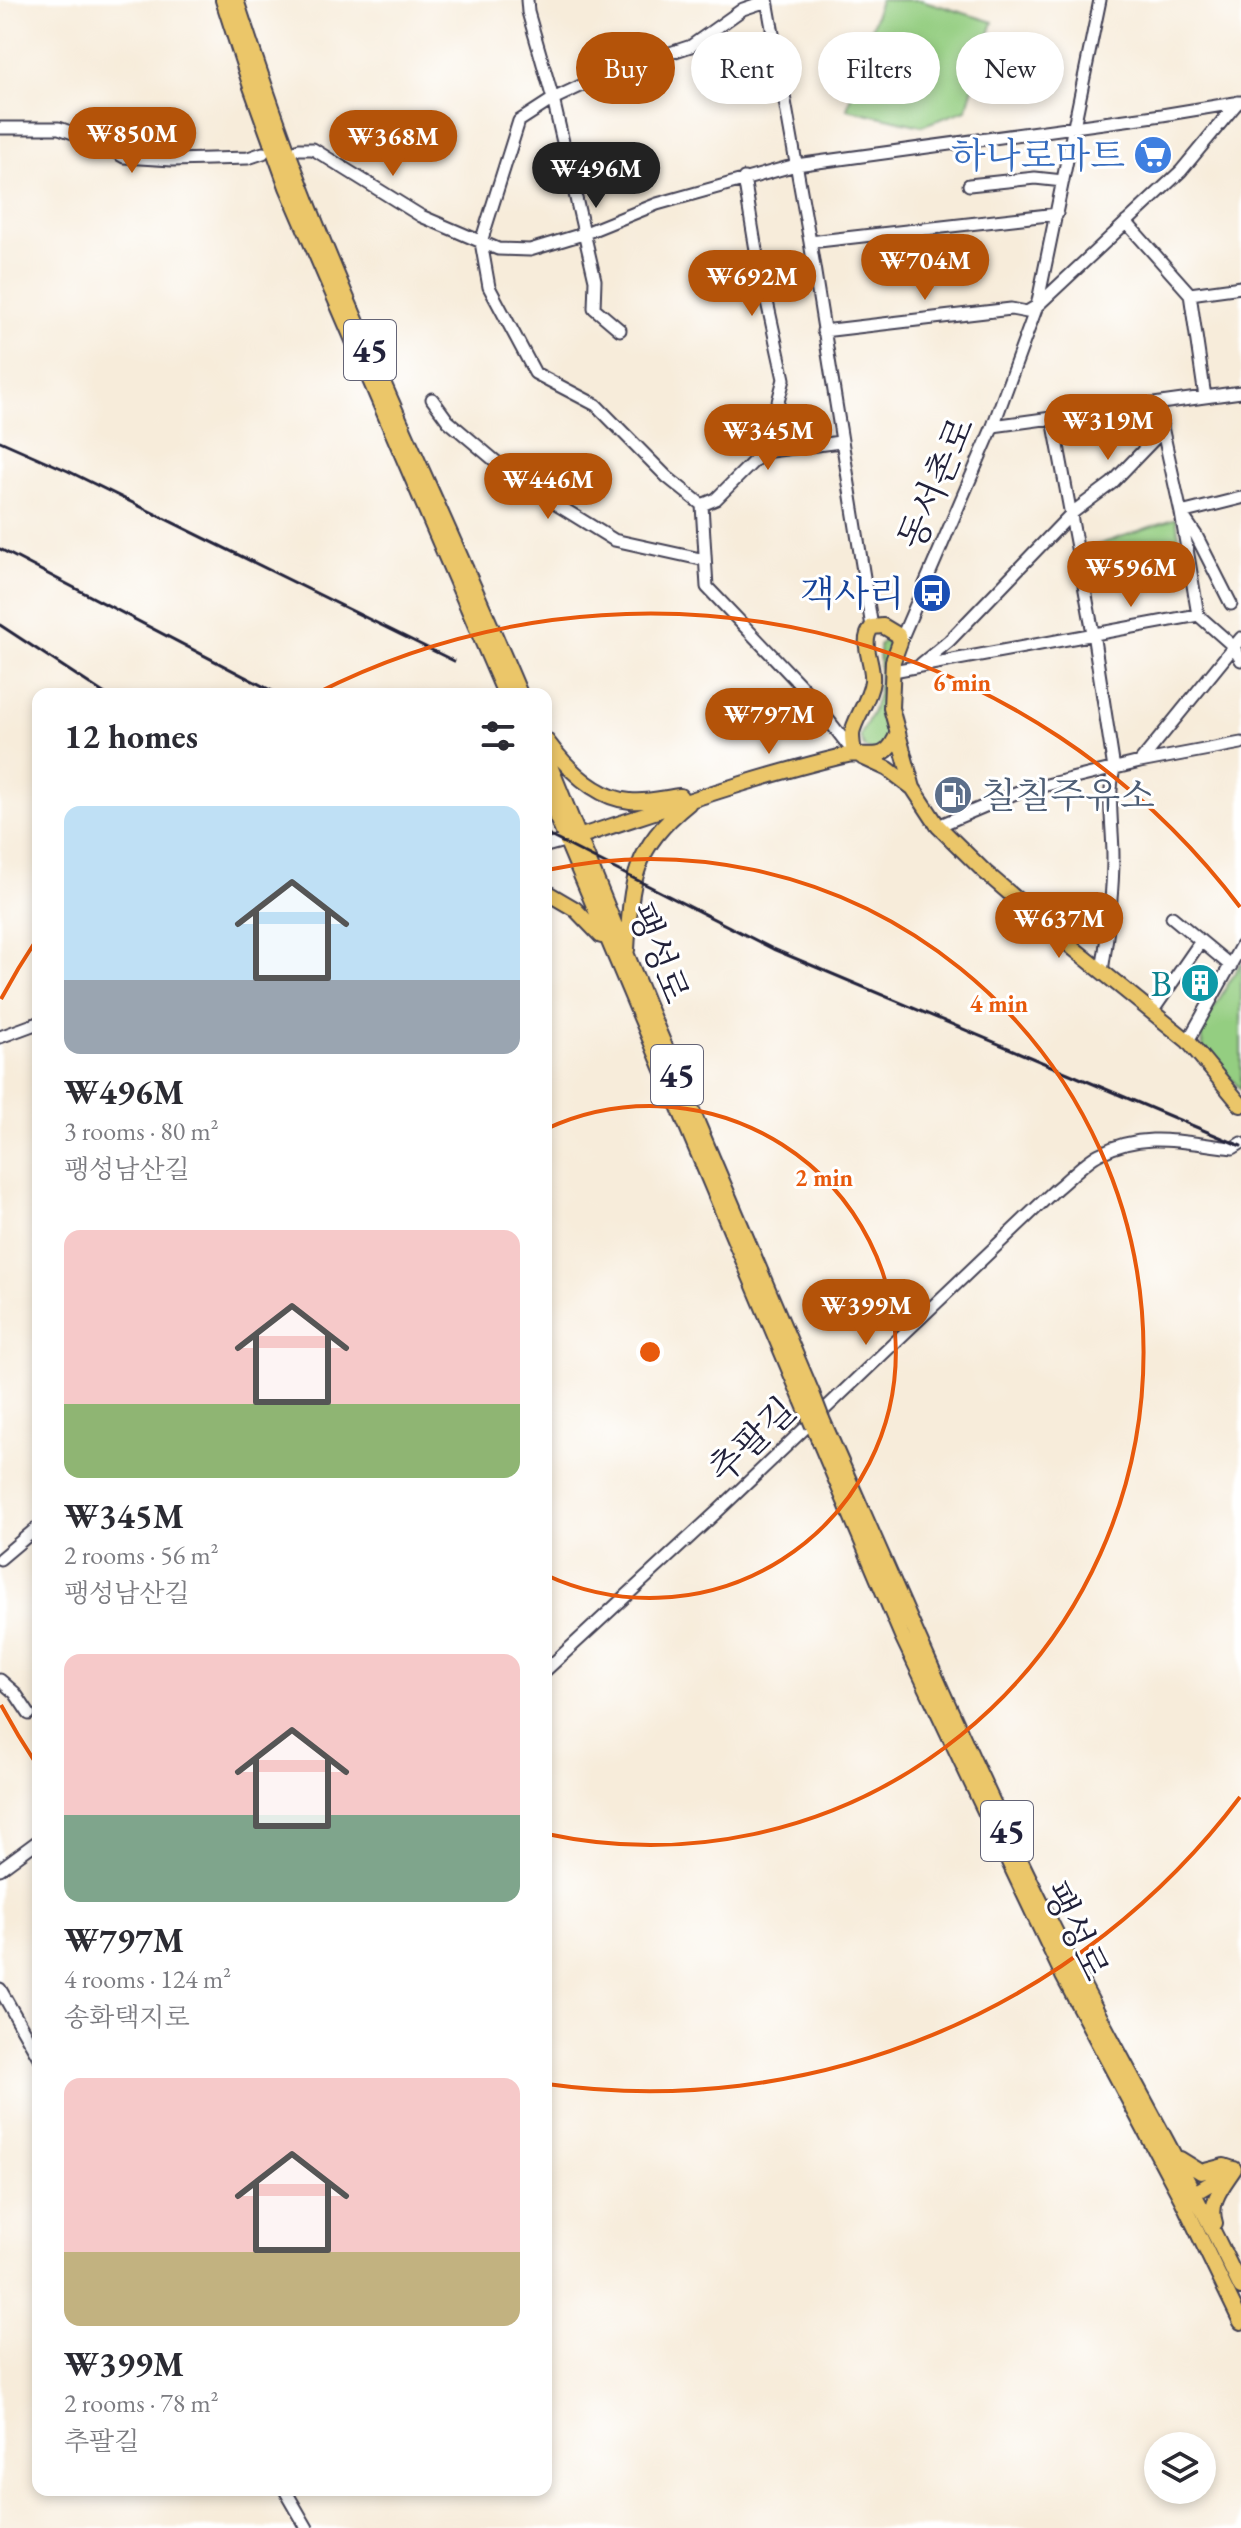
<!DOCTYPE html>
<html lang="en">
<head>
<meta charset="utf-8">
<style>
  body { margin:0; font-family:"EB Garamond","Noto Serif KR",serif; background:#f7f7f7; color:#2b2b33; height:100vh; display:flex; flex-direction:column; font-size:30px; white-space:nowrap }
  * { box-sizing:border-box; margin:0 }
  p { font-size:26px; color:#7c7c81 }
  .icon { flex:none; width:44px; height:44px; fill:none; stroke:currentColor; stroke-width:2; stroke-linecap:round; stroke-linejoin:round }
  .map { position:relative; flex:1; overflow:hidden }
  .side { position:absolute; left:32px; top:688px; width:520px; height:1808px; display:flex; flex-direction:column; background:#fff; border-radius:16px; box-shadow:0 4px 12px #0003 }
  .side>* { flex:none }
  .guide { position:absolute; left:576px; top:32px; width:544px; height:72px; display:flex; gap:16px }
  .tools { position:absolute; left:1144px; top:2432px; display:grid; gap:16px }
  .tools a { display:grid; place-items:center; width:72px; height:72px; border-radius:50%; background:#fff; box-shadow:0 4px 12px #0003; font-size:40px }
  .price { position:absolute; translate:-50% -68px; padding:0 18px; border-radius:28px; background:#b45309; color:#fff; font-size:26px; line-height:52px; filter:drop-shadow(0 2px 4px #0008) }
  .price::after { content:''; position:absolute; left:50%; top:48px; width:24px; height:18px; margin-left:-12px; background:inherit; clip-path:polygon(0 0,100% 0,50% 100%) }
  .price.active { background:#222; color:#fff }
  ul { padding:0; list-style:none }
  li { display:grid; align-content:center; gap:16px; height:424px; padding:0 32px }
  li span { display:grid; place-items:center; height:248px; border-radius:16px; color:#555 }
  li>.icon { margin-inline-start:auto }
  span .icon { width:144px; height:144px; fill:#fffc; stroke-width:1 }
  li b { font-size:34px }
  h2 { display:flex; justify-content:space-between; align-items:center; height:96px; padding:0 32px; font-size:34px }
  .chip { padding:0 28px; border-radius:36px; background:#fff; box-shadow:0 4px 12px #0003; font-size:28px; line-height:72px }
  .chip.active { background:#b45309; color:#fff }
  .map>svg:first-child { display:block }
  .green { fill:#94ce81; stroke:#5b785e; stroke-width:2 }
  .lines { fill:none; stroke-linecap:round; stroke-linejoin:round }
  .minor-casing { stroke:#424053; stroke-width:15 }
  .major-casing { stroke:#424053; stroke-width:18 }
  .minor { stroke:#fff; stroke-width:11 }
  .major { stroke:#ebc669; stroke-width:14 }
  .rail { stroke:#22223b; stroke-width:3 }
  .major-bridge-casing { stroke:#424053; stroke-width:18; stroke-linecap:butt }
  .major-bridge { stroke:#ebc669; stroke-width:14 }
  .ring { fill:none; stroke:#e8590c; stroke-width:4 }
  .labels { text-anchor:middle; dominant-baseline:central; stroke-width:6; stroke-linejoin:round; paint-order:stroke }
  .shield { fill:#fff; stroke:#646476; stroke-width:2 }
  .shield-label { font-size:34px; font-weight:bold; fill:#22223b }
  .shop-label { font-size:36px; fill:#366cbe; stroke:#fff; text-anchor:end }
  .street-label { font-size:36px; fill:#22223b; stroke:#fff }
  .transit-label { font-size:36px; fill:#164399; stroke:#fff; text-anchor:end }
  .service-label { font-size:36px; fill:#4e5e75; stroke:#fff; text-anchor:start }
  .culture-label { font-size:36px; fill:#0d838f; stroke:#fff; text-anchor:end }
  .centre { fill:#e8590c; stroke:#fff; stroke-width:4 }
  .ring-label { font-size:24px; text-anchor:middle; font-weight:bold; fill:#e8590c; stroke:#fff; stroke-width:6; stroke-linejoin:round; paint-order:stroke }
</style>
</head>
<body>
<div class="map">
<svg width="1241" height="2528" viewBox="0 0 1241 2528">
  <rect width="100%" height="100%" fill="#fff"/>
  <filter id="ink" filterUnits="userSpaceOnUse"><feTurbulence type="fractalNoise" baseFrequency=".0125" numOctaves="2"/><feDisplacementMap in="SourceGraphic" scale="16" xChannelSelector="R" yChannelSelector="G"/><feConvolveMatrix kernelMatrix="1 2 1 2 8 2 1 2 1" color-interpolation-filters="sRGB"/></filter>
  <filter id="wash" filterUnits="userSpaceOnUse"><feTurbulence type="fractalNoise" baseFrequency=".006" numOctaves="4" result="noise"/><feDisplacementMap in="SourceGraphic" scale="32" xChannelSelector="R" yChannelSelector="G"/><feGaussianBlur stdDeviation="1.8" result="paint"/><feColorMatrix in="noise" values="0 0 0 0 0 0 0 0 0 0 0 0 0 0 0 0 0 1.4 0 .05"/><feComposite in="paint" operator="in"/></filter>
  <g filter="url(#wash)">
    <rect width="100%" height="100%" fill="#f7ecda"/>
    <path class="green" d="M 880,0 L 921,0 L 993,22 L 966,110 L 921,126 L 847,109 Z
      M 1176,518 L 1185,572 L 1090,588 L 1083,550 Z
      M 883,641 L 888,641 L 891,647 L 884,699 L 890,734 L 888,743 L 873,752 L 864,747 L 860,736 L 872,713 L 878,693 L 880,679 L 879,646 Z
      M 1241,962 L 1241,1090 L 1203,1047 L 1200,1032 Z"/>
  </g>
  <g filter="url(#ink)">
    <g class="lines">
      <defs>
        <path id="minor" d="M 527,0 L 528,12 L 553,99 L 595,280 L 594,308 L 620,330
          M 767,0 L 810,242 L 872,627
          M 767,1 L 743,9 L 691,46 L 606,74 L 553,99 L 519,121 L 481,242 L 489,287 L 535,373 L 596,405 L 667,477 L 702,505 L 707,587 L 806,691 L 854,753
          M 0,128 L 59,128 L 98,142 L 124,157 L 172,160 L 248,158 L 263,153
          M 299,149 L 313,149 L 421,216 L 498,249 L 530,250 L 583,234 L 657,204 L 796,165 L 1162,115 L 1241,102
          M 744,178 L 757,256 L 784,379 L 769,436 L 770,451
          M 969,185 L 1035,178 L 1063,181
          M 1126,222 L 1190,294 L 1205,397
          M 810,242 L 1057,214
          M 1190,294 L 1241,287
          M 823,331 L 1011,309 L 1027,312 L 1037,306 L 1181,171 L 1238,102
          M 432,399 L 448,421 L 506,470 L 533,490 L 614,540 L 705,560
          M 1053,419 L 1093,633 L 1114,769 C 1107,798 1113,827 1113,857 C 1113,895 1108,933 1102,971
          M 993,426 L 1241,392
          M 702,505 L 716,499 L 763,452 L 840,442
          M 1231,604 L 1196,535 L 1181,513 L 1241,498
          M 1198,615 L 1233,646 L 1241,660
          M 900,642 L 993,426 L 1037,306 L 1100,0
          M 921,664 L 949,641 L 1072,513 L 1112,483 L 1162,431
          M 893,671 L 1198,615 L 1181,513 L 1157,404
          M 1140,762 L 1241,638
          M 938,826 L 1018,792 L 1140,762 L 1241,743
          M 546,846 L 568,840
          M 1172,917 L 1231,966
          M 1152,1012 L 1201,941
          M 0,1037 L 38,1023
          M 1188,1041 L 1241,946
          M 0,1559 L 38,1527
          M 546,1670 L 720,1509 L 1056,1189 C 1070,1178 1084,1162 1099,1154 C 1146,1130 1184,1143 1233,1148 L 1241,1143
          M 0,1680 L 15,1693 L 29,1714
          M 0,1869 L 38,1841
          M 0,1989 L 38,2056
          M 285,2490 L 307,2528"/>
        <path id="major" d="M 223,0 L 251,87 L 287,187 L 505,694
          M 236,0 C 256,61 276,123 300,183 C 367,356 448,523 520,694
          M 546,740 C 565,766 595,798 630,801 C 646,803 664,798 680,796
          M 854,753 C 853,747 852,740 852,734 C 853,721 870,700 872,681 C 874,662 859,643 872,627 L 883,626 L 898,635 L 900,642 L 893,661 L 891,708 L 913,788 L 938,826 L 985,872 L 1073,948 L 1188,1041 L 1241,1105
          M 546,756 L 646,1002 L 812,1393
          M 862,757 L 888,769 L 913,788
          M 546,792 L 802,1400
          M 572,839 C 662,810 751,778 843,756 C 869,749 884,768 898,732
          M 546,892 L 575,909 L 601,936
          M 627,950 C 631,882 632,849 689,803
          M 822,1419 C 897,1589 970,1761 1053,1927 C 1114,2049 1183,2165 1241,2288
          M 813,1426 L 902,1636 L 1063,1976 L 1182,2200 L 1241,2322
          M 1180,2159 L 1201,2172 L 1224,2166 L 1233,2169
          M 1186,2198 L 1230,2172
          M 1215,2223 C 1208,2202 1223,2186 1234,2169"/>
      </defs>
      <use href="#minor" class="minor-casing"/>
      <use href="#major" class="major-casing"/>
      <use href="#minor" class="minor"/>
      <use href="#major" class="major"/>
      <path class="rail" d="M 0,441 L 68,471 L 454,661
        M 0,549 L 278,694
        M 0,625 L 105,694
        M 546,834 L 773,949 L 1241,1146"/>
      <defs>
        <path id="major-bridge" d="M 812,1393 L 822,1419
          M 802,1400 L 813,1426"/>
      </defs>
      <use href="#major-bridge" class="major-bridge-casing"/>
      <use href="#major-bridge" class="major-bridge"/>
    </g>
  </g>
  <g class="ring">
    <path d="M546 1129A246 246 0 1 1 546 1575"/>
    <path d="M547 870A493 493 0 1 1 547 1834"/>
    <path d="M1240 1797A739 739 0 0 1 547 2084M37 1765A739 739 0 0 1 1 1705M1 999A739 739 0 0 1 37 939M315 694A739 739 0 0 1 1240 907"/>
  </g>
  <defs>
    <symbol id="supermarket-disc" viewBox="-11 -11 22 22"><circle r="9.5" fill="#3f7fe0" stroke="#fff"/><path d="M-6-5.5h2.5l.6 2H6L4.5 2H-2.5L-4.4-4H-6ZM-1.5 3.2a1.3 1.3 0 1 0 .1 0ZM3 3.2a1.3 1.3 0 1 0 .1 0Z" fill="#fff"/></symbol>
    <symbol id="bus-disc" viewBox="-11 -11 22 22"><circle r="9.5" fill="#1a4fb4" stroke="#fff"/><path d="M-5-6H5V4H4V6H2V4H-2V6H-4V4H-5ZM-3.5-4V0h7V-4ZM-3.5 1.2v1.5H-2V1.2ZM2 1.2v1.5H3.5V1.2Z" fill="#fff"/></symbol>
    <symbol id="fuel-disc" viewBox="-11 -11 22 22"><circle r="9.5" fill="#5c6f8a" stroke="#fff"/><path d="M-5.5-6h7V0h2V4h1.3V-2.5L3-4.5l.8-.8L6-3V5H2.5V1h-1V6h-7ZM-4.2-4.7v3.2H.2V-4.7Z" fill="#fff"/></symbol>
    <symbol id="building-disc" viewBox="-11 -11 22 22"><circle r="9.5" fill="#0f9aa8" stroke="#fff"/><path d="M-4-6H4V6H1V3H-1V6H-4ZM-2.5-4.3h1.7v1.8h-1.7ZM.8-4.3h1.7v1.8H.8ZM-2.5-1h1.7V.8h-1.7ZM.8-1h1.7V.8H.8Z" fill="#fff"/></symbol>
  </defs>
  <g fill-rule="evenodd">
    <use href="#supermarket-disc" x="1131" y="133" width="44" height="44"/>
    <use href="#bus-disc" x="910" y="571" width="44" height="44"/>
    <use href="#fuel-disc" x="931" y="773" width="44" height="44"/>
    <use href="#building-disc" x="1178" y="961" width="44" height="44"/>
  </g>
  <g class="labels">
    <g class="shield">
      <rect x="344" y="320" width="52" height="60" rx="6"/>
      <rect x="651" y="1045" width="52" height="60" rx="6"/>
      <rect x="981" y="1801" width="52" height="60" rx="6"/>
    </g>
    <g class="shield-label">
      <text x="370" y="350">45</text>
      <text x="677" y="1075">45</text>
      <text x="1007" y="1831">45</text>
    </g>
    <g class="shop-label">
      <text x="1125" y="155">하나로마트</text>
    </g>
    <g class="street-label">
      <text transform="translate(936 483) rotate(-67)">동서촌로</text>
      <text transform="translate(659 953) rotate(68)">팽성로</text>
      <text transform="translate(752 1440) rotate(-44)">추팔길</text>
      <text transform="translate(1076 1931) rotate(64)">팽성로</text>
    </g>
    <g class="transit-label">
      <text x="904" y="593">객사리</text>
    </g>
    <g class="service-label">
      <text x="981" y="795">칠칠주유소</text>
    </g>
    <g class="culture-label">
      <text x="1172" y="983">B</text>
    </g>
  </g>
  <circle cx="650" cy="1352" r="12" class="centre"/>
  <g class="ring-label">
    <text x="962" y="691">6 min</text>
    <text x="999" y="1012">4 min</text>
    <text x="824" y="1186">2 min</text>
  </g>
</svg>
<div class="tools">
<a><svg class="icon" aria-label="layers" viewBox="0 0 24 24"><path d="M12 4l9 5-9 5-9-5zM3 14l9 5 9-5"/></svg></a>
</div>
<b class="price" style="left:132px;top:175px">₩850M</b>
<b class="price" style="left:393px;top:178px">₩368M</b>
<b class="price active" style="left:596px;top:210px">₩496M</b>
<b class="price" style="left:925px;top:302px">₩704M</b>
<b class="price" style="left:752px;top:318px">₩692M</b>
<b class="price" style="left:1108px;top:462px">₩319M</b>
<b class="price" style="left:768px;top:472px">₩345M</b>
<b class="price" style="left:548px;top:521px">₩446M</b>
<b class="price" style="left:1131px;top:609px">₩596M</b>
<b class="price" style="left:769px;top:756px">₩797M</b>
<b class="price" style="left:1059px;top:960px">₩637M</b>
<b class="price" style="left:866px;top:1347px">₩399M</b>
<div class="guide">
<a class="chip active">Buy</a>
<a class="chip">Rent</a>
<a class="chip">Filters</a>
<a class="chip">New</a>
</div>
<section class="side">
<h2>12 homes<svg class="icon" aria-label="filters" viewBox="0 0 24 24"><path d="M4 7h16M4 17h16"/><circle cx="9" cy="7" r="2"/><circle cx="15" cy="17" r="2"/></svg></h2>
<ul>
<li><span style="background:linear-gradient(#bfe0f5 70%,#9aa5b1 0)"><svg class="icon" aria-label="home" viewBox="0 0 24 24"><path d="M3 11l9-7 9 7M6 9v11h12V9"/></svg></span><div><b>₩496M</b><p>3 rooms · 80 m²</p><p>팽성남산길</p></div></li>
<li><span style="background:linear-gradient(#f6c9c9 70%,#8fb573 0)"><svg class="icon" aria-label="home" viewBox="0 0 24 24"><path d="M3 11l9-7 9 7M6 9v11h12V9"/></svg></span><div><b>₩345M</b><p>2 rooms · 56 m²</p><p>팽성남산길</p></div></li>
<li><span style="background:linear-gradient(#f6c9c9 65%,#7fa58c 0)"><svg class="icon" aria-label="home" viewBox="0 0 24 24"><path d="M3 11l9-7 9 7M6 9v11h12V9"/></svg></span><div><b>₩797M</b><p>4 rooms · 124 m²</p><p>송화택지로</p></div></li>
<li><span style="background:linear-gradient(#f6c9c9 70%,#c2b280 0)"><svg class="icon" aria-label="home" viewBox="0 0 24 24"><path d="M3 11l9-7 9 7M6 9v11h12V9"/></svg></span><div><b>₩399M</b><p>2 rooms · 78 m²</p><p>추팔길</p></div></li>
</ul>
</section>
</div>
</body>
</html>
